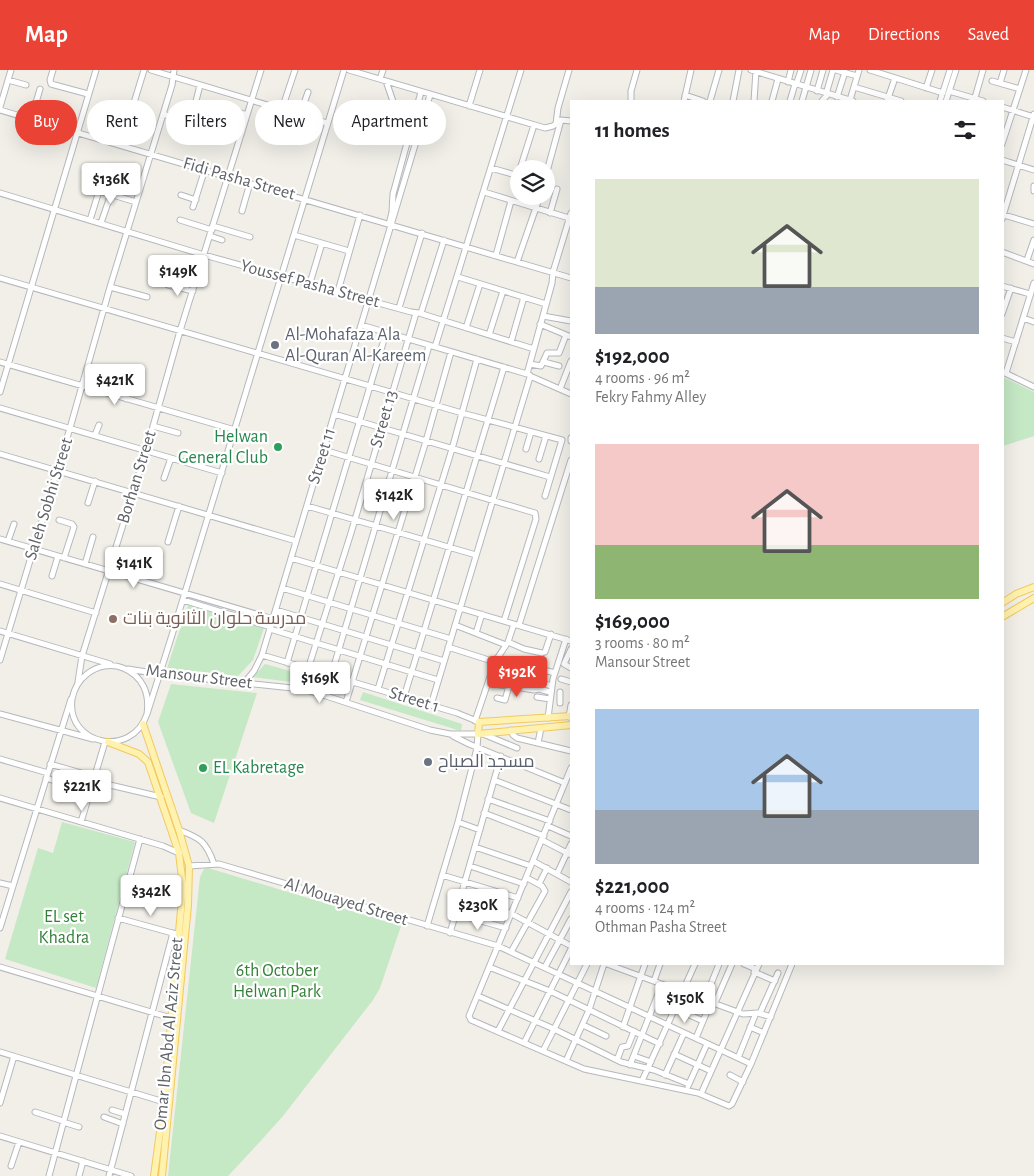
<!DOCTYPE html>
<html lang="en">
<head>
<meta charset="utf-8">
<style>
  body { margin:0; font-family:"Alegreya Sans",Cairo,sans-serif; background:#f6f6f6; color:#202124; height:100vh; display:flex; flex-direction:column; font-size:19px; white-space:nowrap }
  * { box-sizing:border-box; margin:0 }
  p { font-size:16px; color:#757577 }
  .icon { flex:none; width:28px; height:28px; fill:none; stroke:currentColor; stroke-width:2; stroke-linecap:round; stroke-linejoin:round }
  .map { position:relative; flex:1; overflow:hidden }
  .sheet { position:absolute; left:570px; top:30px; width:434px; height:865px; display:flex; flex-direction:column; background:#fff; border-radius:0px; box-shadow:0 5px 20px #0002 }
  .sheet>* { flex:none }
  .top-card { position:absolute; left:15px; top:30px; width:475px; height:45px; display:flex; gap:10px }
  .buttons { position:absolute; left:510px; top:90px; display:grid; gap:10px }
  .buttons a { display:grid; place-items:center; width:45px; height:45px; border-radius:50%; background:#fff; box-shadow:0 5px 20px #0002; font-size:25px }
  .price { position:absolute; translate:-50% -42px; padding:0 11px; border-radius:5px; background:#fff; color:#222; font-size:16px; line-height:32px; filter:drop-shadow(0 1px 2px #0008) }
  .price::after { content:''; position:absolute; left:50%; top:30px; width:15px; height:11px; margin-left:-8px; background:inherit; clip-path:polygon(0 0,100% 0,50% 100%) }
  .price.current { background:#ea4335; color:#fff }
  ul { padding:0; list-style:none }
  li { display:grid; align-content:center; gap:10px; height:265px; padding:0 25px }
  li span { display:grid; place-items:center; height:155px; border-radius:0px; color:#555 }
  li>.icon { margin-inline-start:auto }
  span .icon { width:90px; height:90px; fill:#fffc; stroke-width:1 }
  li b { font-size:21px }
  h2 { display:flex; justify-content:space-between; align-items:center; height:60px; padding:0 25px; font-size:21px }
  .chip { padding:0 18px; border-radius:22px; background:#fff; box-shadow:0 5px 20px #0002; font-size:18px; line-height:45px }
  .chip.current { background:#ea4335; color:#fff }
  header { display:flex; align-items:center; gap:30px; box-sizing:border-box; height:70px; padding:0 25px; background:#ea4335; color:#fff }
  header strong { font-size:24px }
  nav { display:flex; gap:28px; margin-inline-start:auto; font-size:18px }
  .map>svg:first-child { display:block }
  .green { fill:#c5e8c5 }
  .lines { fill:none; stroke-linecap:round; stroke-linejoin:round }
  .minor-casing { stroke:#b5b8bc; stroke-width:7 }
  .major-casing { stroke:#f2c960; stroke-width:8 }
  .minor { stroke:#fff; stroke-width:5 }
  .major { stroke:#fff2af; stroke-width:6 }
  .worship-dot { fill:#6b7280; stroke:#fff; stroke-width:2 }
  .leisure-dot { fill:#2e9e5b; stroke:#fff; stroke-width:2 }
  .education-dot { fill:#8d6e63; stroke:#fff; stroke-width:2 }
  .labels { text-anchor:middle; dominant-baseline:central; stroke-width:4.5; stroke-linejoin:round; paint-order:stroke }
  .street-label { font-size:18px; fill:#5f6368; stroke:#fff }
  .worship-label { font-size:18px; fill:#5b616d; stroke:#fff; text-anchor:start }
  .leisure-label { font-size:18px; fill:#27864d; stroke:#fff; text-anchor:end }
  .education-label { font-size:18px; fill:#785e54; stroke:#fff; text-anchor:start }
  .park-label { font-size:18px; fill:#348238; stroke:#fff }
</style>
</head>
<body>
<header>
<strong>Map</strong>
<nav><a>Map</a><a>Directions</a><a>Saved</a></nav>
</header>
<div class="map">
<svg width="1034" height="1106" viewBox="0 0 1034 1106">
  <rect width="100%" height="100%" fill="#f1efe8"/>
  <path class="green" d="M 1003,307 L 1034,322 L 1034,366 L 1003,376 Z
    M 188,535 L 264,558 L 253,590 L 238,606 L 167,598 Z
    M 265,594 L 348,617 L 345,624 L 307,614 L 253,607 Z
    M 171,614 L 257,623 L 214,753 L 191,743 L 158,652 Z
    M 363,622 L 462,654 L 461,661 L 360,630 Z
    M 62,752 L 135,772 L 96,918 L 5,889 L 38,778 L 53,783 Z
    M 208,798 L 401,856 L 380,918 L 373,930 L 283,1046 L 256,1076 L 228,1106 L 168,1106 L 200,807 L 204,799 Z"/>
  <g class="lines">
    <defs>
      <path id="minor" d="M 53,0 L 50,10 L 51,14 L 88,24
        M 151,0 L 327,53
        M 349,0 L 545,58 L 553,56 L 561,50 L 571,51
        M 751,0 L 853,31
        M 836,0 L 857,6
        M 870,0 L 943,23
        M 380,9 L 383,0
        M 8,10 L 26,15
        M 386,11 L 407,72
        M 992,11 L 1020,19
        M 788,12 L 791,0
        M 1000,13 L 1004,0
        M 200,15 L 194,39 L 219,47
        M 796,15 L 801,0
        M 854,17 L 901,31
        M 926,18 L 932,0
        M 817,21 L 823,0
        M 949,21 L 983,31
        M 826,24 L 833,0
        M 685,25 L 703,31
        M 837,27 L 845,2
        M 850,30 L 859,0
        M 631,31 L 631,21 L 637,0
        M 684,31 L 691,0
        M 710,31 L 719,0
        M 733,31 L 739,0
        M 754,31 L 756,1
        M 772,31 L 778,9
        M 790,31 L 795,14
        M 802,31 L 811,0
        M 822,31 L 828,24
        M 887,31 L 895,8
        M 940,31 L 950,0
        M 946,31 L 956,0
        M 974,31 L 983,0
        M 133,36 L 144,0
        M 469,36 L 480,0
        M 0,37 L 11,0
        M 1002,37 L 1034,47
        M 228,39 L 247,45
        M 282,39 L 295,0
        M 0,40 L 571,208
        M 163,44 L 188,52
        M 300,45 L 308,22
        M 31,49 L 40,19
        M 204,51 L 242,62
        M 46,54 L 51,36
        M 556,54 L 558,38 L 569,0
        M 58,58 L 64,39
        M 1002,74 L 1026,0
        M 1002,90 L 1034,100
        M 491,98 L 519,106
        M 520,99 L 534,55
        M 546,105 L 561,50
        M 1034,116 L 1034,121
        M 93,119 L 136,132
        M 484,122 L 569,148
        M 0,123 L 204,185 L 411,242 L 419,243 L 534,279
        M 181,125 L 196,130
        M 193,137 L 205,99
        M 242,141 L 250,113
        M 550,143 L 557,119
        M 1004,145 L 1034,154
        M 1002,149 L 1034,44
        M 90,150 L 99,121
        M 180,150 L 212,160
        M 101,153 L 111,124
        M 389,154 L 392,142 L 393,124 L 421,22
        M 213,156 L 250,167
        M 294,165 L 349,181
        M 210,166 L 222,170
        M 1002,182 L 1034,194
        M 496,185 L 511,131
        M 1027,190 L 1034,170
        M 517,192 L 540,126
        M 458,207 L 546,234
        M 0,208 L 462,343 L 562,370 L 545,426
        M 310,213 L 322,173
        M 168,215 L 193,221
        M 1002,216 L 1030,224
        M 110,217 L 147,227
        M 338,221 L 360,145
        M 399,238 L 422,163
        M 421,243 L 444,170
        M 1002,244 L 1011,218
        M 543,246 L 571,251
        M 1023,248 L 1034,252
        M 540,254 L 571,267
        M 361,255 L 527,304
        M 466,258 L 480,214
        M 489,265 L 503,221
        M 1002,268 L 1016,272
        M 511,272 L 524,227
        M 435,277 L 521,0
        M 0,292 L 235,360
        M 544,292 L 559,296
        M 530,294 L 541,296 L 547,283 L 559,283 L 566,265
        M 1003,302 L 1034,317
        M 1006,303 L 1034,213
        M 527,304 L 552,213 L 553,202 L 571,143
        M 530,306 L 571,324
        M 560,319 L 571,291
        M 0,322 L 96,0
        M 126,329 L 135,302
        M 0,338 L 222,403
        M 334,344 L 550,407
        M 153,356 L 178,363
        M 95,365 L 99,355
        M 571,368 L 571,371
        M 526,379 L 531,362
        M 324,380 L 535,443 L 536,449 L 504,551
        M 0,384 L 296,471
        M 539,389 L 546,366
        M 164,408 L 171,388
        M 88,433 L 95,411
        M 307,436 L 476,485
        M 59,450 L 72,454 L 74,457 L 64,488
        M 0,469 L 273,549
        M 8,471 L 14,454
        M 168,472 L 179,436
        M 291,488 L 571,571
        M 85,494 L 93,467
        M 52,506 L 58,486
        M 0,514 L 96,543
        M 282,518 L 451,569
        M 183,530 L 271,557
        M 276,540 L 444,591
        M 455,555 L 506,575
        M 519,555 L 571,390
        M 270,559 L 438,610
        M 0,561 L 110,594
        M 476,563 L 482,544
        M 508,572 L 524,579 L 542,583 L 545,582 L 551,564
        M 448,577 L 495,592
        M 571,579 L 564,594 L 571,598
        M 262,585 L 457,643 L 479,652
        M 497,588 L 555,603
        M 0,590 L 70,358 L 110,217 L 172,15 L 174,0
        M 287,593 L 386,263
        M 128,599 L 159,604 L 302,619 L 320,624 L 430,660 L 450,664 L 478,664 L 477,678 L 458,752 L 427,856
        M 308,599 L 351,463 L 416,243
        M 331,606 L 429,276
        M 561,609 L 571,612
        M 534,611 L 552,616
        M 78,612 L 82,586 L 146,381 L 180,261 L 261,0
        M 244,613 L 254,601 L 262,585 L 430,25
        M 488,613 L 534,620 L 539,619 L 550,622
        M 378,619 L 452,379 L 477,289
        M 404,627 L 504,297
        M 537,627 L 550,629
        M 497,628 L 505,630 L 509,616
        M 346,632 L 426,371 L 451,282
        M 560,633 L 560,622
        M 431,635 L 530,307 L 530,305 L 527,304
        M 0,644 L 93,669
        M 147,644 C 150,624 143,606 123,598 C 111,593 97,596 87,604 C 79,610 74,619 72,629 C 66,675 132,689 147,644 L 172,565 L 344,0
        M 569,647 L 571,635
        M 548,648 L 553,609 L 566,569
        M 475,651 L 495,592 L 508,572 L 514,554
        M 511,660 L 513,665 L 517,668 L 571,681
        M 483,664 L 517,678
        M 453,666 L 469,674 L 565,713
        M 538,673 L 541,658
        M 0,689 L 48,703
        M 50,694 L 95,707
        M 571,698 L 469,946 L 471,950 L 584,999 L 698,1023 L 729,1036 L 732,1034 L 751,994 L 792,894
        M 46,708 L 61,713
        M 494,710 L 571,740
        M 93,711 L 161,727
        M 0,728 L 163,776 L 179,783
        M 488,729 L 550,751
        M 484,743 L 544,766
        M 81,752 L 105,672
        M 458,752 L 480,760
        M 548,756 L 571,766
        M 179,760 C 200,768 206,771 214,794
        M 542,770 L 571,785
        M 475,777 L 531,796
        M 533,791 L 571,812
        M 189,796 L 219,794 L 498,876 L 751,994
        M 470,796 L 524,814
        M 557,804 L 571,774
        M 442,805 L 518,828
        M 0,813 L 13,816
        M 539,814 L 547,798
        M 460,828 L 512,844 L 571,876
        M 456,844 L 506,858
        M 118,848 L 176,864
        M 0,858 L 71,629
        M 450,863 L 501,686
        M 511,882 L 545,821 L 542,816 L 527,808
        M 607,894 L 743,944 L 758,943 L 771,947
        M 744,894 L 756,899
        M 0,897 L 171,948
        M 489,897 L 550,921 L 660,974
        M 545,897 L 571,849
        M 754,902 L 775,911
        M 654,911 L 660,894
        M 478,926 L 554,959 L 621,992 L 654,1000 L 689,1014
        M 705,929 L 719,894
        M 715,933 L 732,894
        M 676,939 L 703,951
        M 760,943 L 778,903
        M 583,955 L 606,966
        M 623,957 L 645,894
        M 750,957 L 764,963
        M 498,961 L 571,822
        M 696,968 L 711,932
        M 524,973 L 571,879
        M 543,981 L 587,894
        M 0,982 L 164,1032
        M 674,984 L 711,1001
        M 634,986 L 651,992
        M 738,988 L 756,943
        M 617,990 L 622,977 L 628,976 L 634,961
        M 566,991 L 589,940 L 604,894
        M 630,995 L 662,914
        M 665,1005 L 684,963
        M 730,1005 L 743,1012
        M 642,1011 L 695,894
        M 688,1016 L 707,974
        M 701,1024 L 759,894
        M 0,1033 L 14,986
        M 112,1040 L 125,1044
        M 35,1042 L 63,1051
        M 104,1047 L 123,1054
        M 63,1052 L 79,1057
        M 0,1066 L 131,1106
        M 11,1096 L 19,1072
        M 49,1106 L 140,769
        M 79,1106 L 83,1091
        M 109,1106 L 173,863"/>
      <path id="major" d="M 1002,533 L 1016,524 L 1034,517
        M 1002,547 L 1034,528
        M 571,646 L 479,652 L 478,664 L 571,655
        M 143,654 L 179,760 L 189,796 L 188,835 L 162,1106
        M 108,672 L 139,684 L 148,692 L 179,783 L 183,817 L 164,1032 L 154,1106"/>
    </defs>
    <use href="#minor" class="minor-casing"/>
    <use href="#major" class="major-casing"/>
    <use href="#minor" class="minor"/>
    <use href="#major" class="major"/>
  </g>
  <g class="worship-dot">
    <circle cx="275" cy="275" r="5"/>
    <circle cx="428" cy="692" r="5"/>
  </g>
  <g class="leisure-dot">
    <circle cx="278" cy="377" r="5"/>
    <circle cx="203" cy="698" r="5"/>
  </g>
  <circle class="education-dot" cx="113" cy="549" r="5"/>
  <g class="labels">
    <g class="street-label">
      <text transform="translate(239 109) rotate(16)">Fidi Pasha Street</text>
      <text transform="translate(310 214) rotate(15)">Youssef Pasha Street</text>
      <text transform="translate(384 349) rotate(-74)">Street 13</text>
      <text transform="translate(322 386) rotate(-73)">Street 11</text>
      <text transform="translate(137 407) rotate(-73)">Borhan Street</text>
      <text transform="translate(49 429) rotate(-73)">Saleh Sobhi Street</text>
      <text transform="translate(199 607) rotate(7)">Mansour Street</text>
      <text transform="translate(414 630) rotate(17)">Street 1</text>
      <text transform="translate(346 832) rotate(17)">Al Mouayed Street</text>
      <text transform="translate(169 964) rotate(-85)">Omar Ibn Abd Al Aziz Street</text>
    </g>
    <g class="worship-label">
      <text x="285" y="265">Al-Mohafaza Ala<tspan x="285" dy="21">Al-Quran Al-Kareem</tspan></text>
      <text x="438" y="692">مسجد الصباح</text>
    </g>
    <g class="leisure-label">
      <text x="268" y="367">Helwan<tspan x="268" dy="21">General Club</tspan></text>
      <text x="213" y="698" text-anchor="start">EL Kabretage</text>
    </g>
    <g class="education-label">
      <text x="123" y="549">مدرسة حلوان الثانوية بنات</text>
    </g>
    <g class="park-label">
      <text x="64" y="847">EL set<tspan x="64" dy="21">Khadra</tspan></text>
      <text x="277" y="901">6th October<tspan x="277" dy="21">Helwan Park</tspan></text>
    </g>
  </g>
</svg>
<div class="buttons">
<a><svg class="icon" aria-label="layers" viewBox="0 0 24 24"><path d="M12 4l9 5-9 5-9-5zM3 14l9 5 9-5"/></svg></a>
</div>
<b class="price" style="left:111px;top:135px">$136K</b>
<b class="price" style="left:178px;top:227px">$149K</b>
<b class="price" style="left:115px;top:336px">$421K</b>
<b class="price" style="left:394px;top:451px">$142K</b>
<b class="price" style="left:134px;top:519px">$141K</b>
<b class="price current" style="left:517px;top:628px">$192K</b>
<b class="price" style="left:320px;top:634px">$169K</b>
<b class="price" style="left:82px;top:742px">$221K</b>
<b class="price" style="left:151px;top:847px">$342K</b>
<b class="price" style="left:478px;top:861px">$230K</b>
<b class="price" style="left:685px;top:954px">$150K</b>
<div class="top-card">
<a class="chip current">Buy</a>
<a class="chip">Rent</a>
<a class="chip">Filters</a>
<a class="chip">New</a>
<a class="chip">Apartment</a>
</div>
<section class="sheet">
<h2>11 homes<svg class="icon" aria-label="filters" viewBox="0 0 24 24"><path d="M4 7h16M4 17h16"/><circle cx="9" cy="7" r="2"/><circle cx="15" cy="17" r="2"/></svg></h2>
<ul>
<li><span style="background:linear-gradient(#dfe7d0 70%,#9aa5b1 0)"><svg class="icon" aria-label="home" viewBox="0 0 24 24"><path d="M3 11l9-7 9 7M6 9v11h12V9"/></svg></span><div><b>$192,000</b><p>4 rooms · 96 m²</p><p>Fekry Fahmy Alley</p></div></li>
<li><span style="background:linear-gradient(#f6c9c9 65%,#8fb573 0)"><svg class="icon" aria-label="home" viewBox="0 0 24 24"><path d="M3 11l9-7 9 7M6 9v11h12V9"/></svg></span><div><b>$169,000</b><p>3 rooms · 80 m²</p><p>Mansour Street</p></div></li>
<li><span style="background:linear-gradient(#a9c7e8 65%,#9aa5b1 0)"><svg class="icon" aria-label="home" viewBox="0 0 24 24"><path d="M3 11l9-7 9 7M6 9v11h12V9"/></svg></span><div><b>$221,000</b><p>4 rooms · 124 m²</p><p>Othman Pasha Street</p></div></li>
</ul>
</section>
</div>
</body>
</html>
